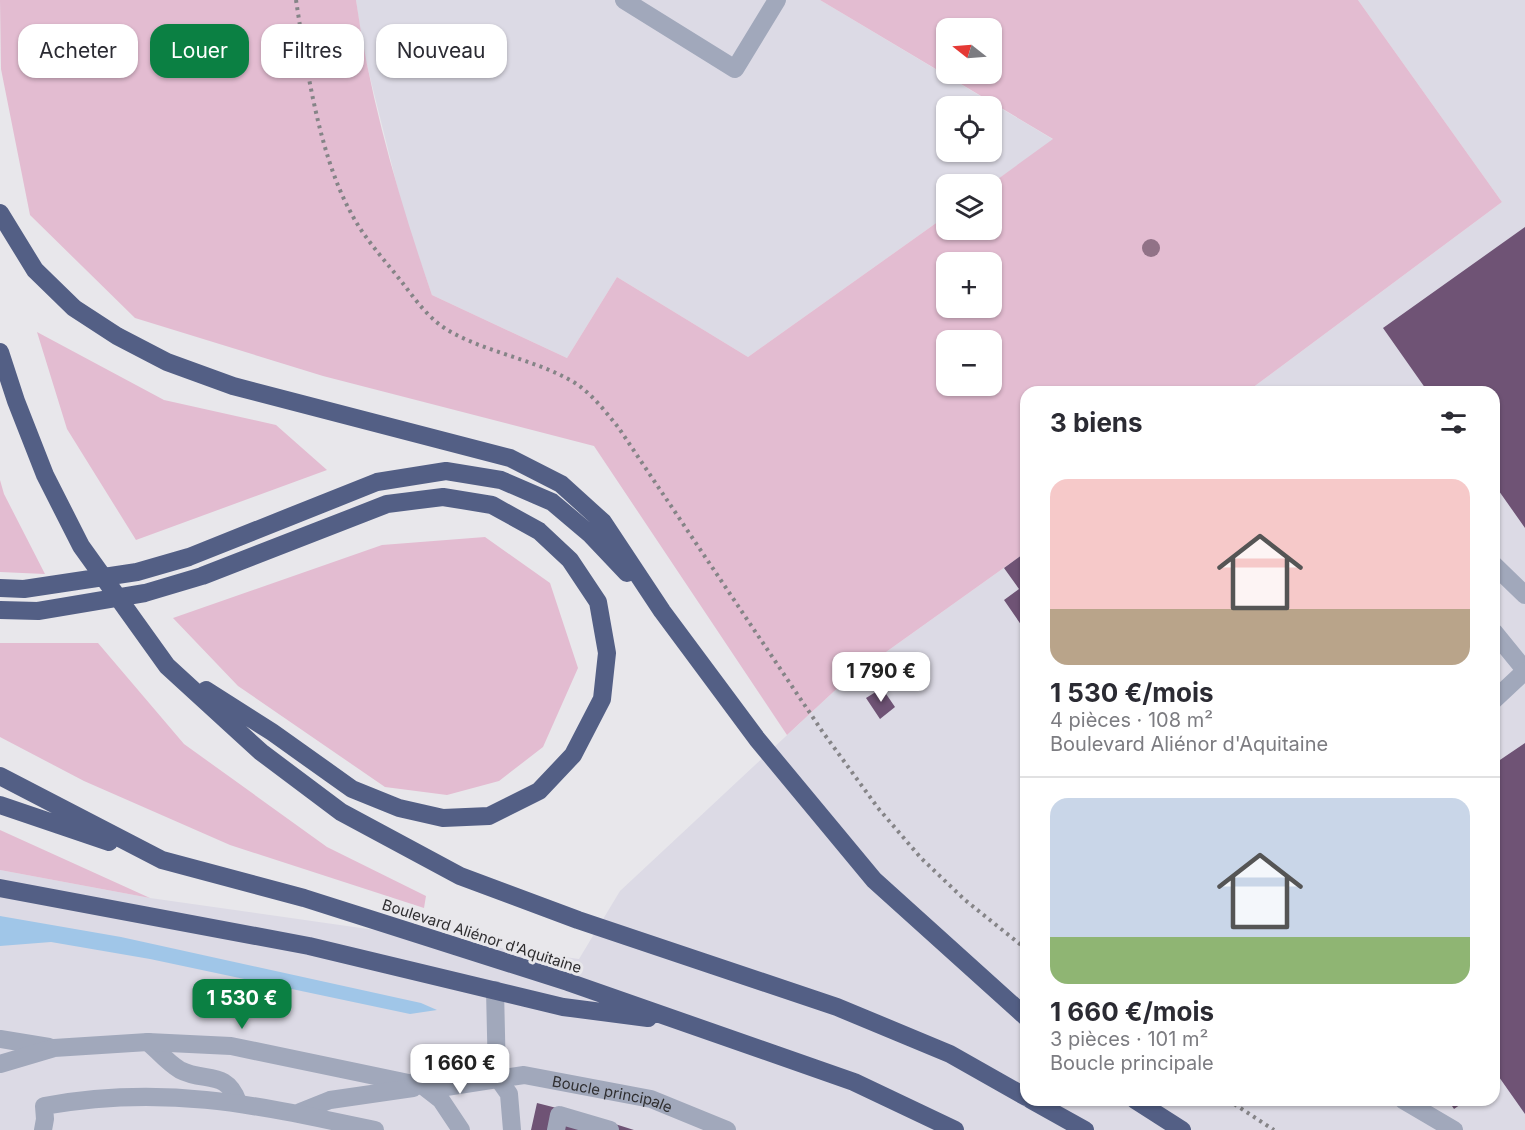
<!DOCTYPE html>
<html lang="fr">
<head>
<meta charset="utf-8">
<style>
  body { margin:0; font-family:Inter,sans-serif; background:#f7f7f7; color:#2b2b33; height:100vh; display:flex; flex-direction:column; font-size:22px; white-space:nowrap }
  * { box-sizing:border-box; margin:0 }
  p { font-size:20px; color:#7c7c81 }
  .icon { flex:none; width:33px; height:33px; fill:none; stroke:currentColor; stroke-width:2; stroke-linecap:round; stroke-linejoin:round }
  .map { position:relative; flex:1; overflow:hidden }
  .drawer { position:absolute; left:1020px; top:386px; width:480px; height:720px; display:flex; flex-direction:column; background:#fff; border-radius:18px; box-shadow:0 2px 4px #0004 }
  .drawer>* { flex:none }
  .hud { position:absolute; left:18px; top:24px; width:570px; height:54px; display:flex; gap:12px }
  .needle { width:39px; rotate:287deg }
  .tools { position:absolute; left:936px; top:18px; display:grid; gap:12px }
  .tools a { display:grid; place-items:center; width:66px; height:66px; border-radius:12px; background:#fff; box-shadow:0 2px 4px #0004; font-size:30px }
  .price { position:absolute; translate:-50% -51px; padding:0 14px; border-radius:12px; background:#fff; color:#222; font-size:20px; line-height:39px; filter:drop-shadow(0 2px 3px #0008) }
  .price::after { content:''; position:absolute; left:50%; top:36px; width:18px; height:14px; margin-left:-9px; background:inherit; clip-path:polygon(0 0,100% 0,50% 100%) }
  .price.current { background:#0b8043; color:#fff }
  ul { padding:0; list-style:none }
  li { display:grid; align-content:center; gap:12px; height:318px; padding:0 30px }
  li+li { border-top:2px solid #e1e1e2 }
  li span { display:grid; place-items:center; height:186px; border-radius:18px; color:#555 }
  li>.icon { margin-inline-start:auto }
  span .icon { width:108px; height:108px; fill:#fffc; stroke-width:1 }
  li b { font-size:26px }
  h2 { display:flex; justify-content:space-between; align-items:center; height:72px; padding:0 30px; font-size:26px }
  .pill { padding:0 21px; border-radius:18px; background:#fff; box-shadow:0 2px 4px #0004; font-size:21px; line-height:54px }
  .pill.current { background:#0b8043; color:#fff }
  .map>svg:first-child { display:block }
  .built { fill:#dcdae5; fill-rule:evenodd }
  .green { fill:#e3bcd1; fill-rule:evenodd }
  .water { fill:#a0c6e8 }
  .building { fill:#6f5375 }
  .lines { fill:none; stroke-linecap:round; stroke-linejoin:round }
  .path { stroke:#858487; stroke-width:4; stroke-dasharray:3 4.5; stroke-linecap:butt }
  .minor { stroke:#a1a8bb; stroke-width:18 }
  .highway { stroke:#535f85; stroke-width:18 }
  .tree { fill:#917287 }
  .labels { text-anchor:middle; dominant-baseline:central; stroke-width:6; stroke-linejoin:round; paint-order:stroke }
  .street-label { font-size:15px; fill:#2f2e30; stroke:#e8e7eb }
</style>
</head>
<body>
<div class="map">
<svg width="1525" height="1130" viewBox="0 0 1525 1130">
  <rect width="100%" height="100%" fill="#e8e7eb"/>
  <path class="built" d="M 356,0 L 820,0 L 1054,140 L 991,184 L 946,184 L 946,216 L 748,357 L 617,277 L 567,358 L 432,295 L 405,218 L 363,49 ZM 946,106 L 992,106 L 992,152 L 946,152 Z
    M 1358,0 L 1525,0 L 1525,1130 L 0,1130 L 0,870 L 150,898 L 579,959 L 620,891 L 844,682 L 1026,552 L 1026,1100 L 1494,1100 L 1494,392 L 1248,391 L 1502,202 Z"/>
  <path class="green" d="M 0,0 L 356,0 C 370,100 399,199 432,295 L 567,358 L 617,277 L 748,357 L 946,216 L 946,230 L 992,230 L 991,184 L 1053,139 L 820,0 L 1358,0 L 1502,202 L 1248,391 L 1026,392 L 1026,552 L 844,682 L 787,735 L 594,446 L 323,376 L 135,318 L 30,215 L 1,69 ZM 946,28 L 992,28 L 992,74 L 946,74 ZM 946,262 L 992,262 L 992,308 L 946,308 ZM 946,340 L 992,340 L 992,386 L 946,386 Z
    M 37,332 L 164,400 L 276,425 L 327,470 L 136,540 L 67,429 Z
    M 0,480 L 4,494 L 45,574 L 0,572 Z
    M 485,537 L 550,583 L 578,668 L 543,747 L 499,781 L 447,795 L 385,787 L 238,686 L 173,618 L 382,545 Z
    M 0,643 L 98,643 L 184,744 L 327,847 L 426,896 L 424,908 L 230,845 L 84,781 L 0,737 Z
    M 0,830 L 150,898 L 0,870 Z"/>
  <path class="water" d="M 0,916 L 121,937 L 421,1003 L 437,1010 L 410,1014 L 150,959 L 51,942 L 0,946 Z"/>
  <path class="building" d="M 1525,227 L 1525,528 L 1494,484 L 1494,392 L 1428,392 L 1383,328 Z
    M 1026,552 L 1026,632 L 1004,600 L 1019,589 L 1004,568 Z
    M 882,688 L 895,707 L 880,719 L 866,698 Z
    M 1525,743 L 1525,1114 L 1499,1077 L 1494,1081 L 1494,764 Z
    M 1448,1100 L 1467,1100 L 1454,1109 Z
    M 537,1103 L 596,1118 L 634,1130 L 531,1130 Z"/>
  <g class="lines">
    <path class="path" d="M 296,0 C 306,65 319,154 350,211 C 363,237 383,258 401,281 C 415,299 430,321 451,332 C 489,353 532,359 570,380 C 590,391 604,410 618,427 L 822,731 L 878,808 L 921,858 L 965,900 L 1026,949
      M 1228,1100 L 1274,1130"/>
    <g class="minor">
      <path d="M 624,0 L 735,69 L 777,0"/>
      <path d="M 1494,565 L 1525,595"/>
      <path d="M 1494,632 L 1525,670"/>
      <path d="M 1494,700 L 1525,671"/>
      <path d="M 495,990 L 497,1077 L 509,1094 L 512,1130"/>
      <path d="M 0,1039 L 49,1047"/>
      <path d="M 148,1042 C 158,1051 168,1063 180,1070 C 205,1083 226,1069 238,1102"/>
      <path id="s1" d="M 0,1064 L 54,1048 L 148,1042 L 231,1046 L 423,1086 L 446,1087 L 524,1075 L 651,1099 L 727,1130"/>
      <path d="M 423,1086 L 441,1100 L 461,1130"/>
      <path d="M 1403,1100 L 1454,1130"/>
      <path d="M 300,1112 L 330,1100 L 413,1088"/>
      <path d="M 43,1130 L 45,1119 L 44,1106 C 165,1084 257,1105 375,1130"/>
      <path d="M 556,1130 L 559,1115 L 610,1130"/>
    </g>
    <path class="highway" d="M 0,213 L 35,270 L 74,308 L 117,336 L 167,362 L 233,386 L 510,458 L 561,484 L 603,522 L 662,611 L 757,739 L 874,880 L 1026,1017
      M 0,352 L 16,401 L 45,475 L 81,546 L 167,666 L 261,752 L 341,812 L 460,876 L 578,920 L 837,1007 L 950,1054 L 1026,1097
      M 0,588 L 24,589 L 137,572 L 189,557 L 377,482 L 446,471 L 501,480 L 552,502 L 591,535 L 627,573
      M 0,610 L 38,611 L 145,593 L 202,576 L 387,504 L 443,497 L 492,505 L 539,531 L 570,560 L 598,602 L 607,653 L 602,699 L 573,755 L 539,791 L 489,816 L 443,818 L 399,808 L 352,789 L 272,732 L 206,690
      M 0,776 L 162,860 L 304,898 L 568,982 L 854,1082 L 955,1130
      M 0,805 L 109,842
      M 0,888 L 309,946 L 563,1007 L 648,1018
      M 1031,1100 L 1085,1130
      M 1135,1100 L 1182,1130"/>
  </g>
  <circle class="tree" cx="1151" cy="248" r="9"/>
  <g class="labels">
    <g class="street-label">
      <text transform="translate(482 936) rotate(18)">Boulevard Aliénor d'Aquitaine</text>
      <text stroke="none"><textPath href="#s1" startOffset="622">Boucle principale</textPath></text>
    </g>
  </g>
</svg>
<div class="tools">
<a><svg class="needle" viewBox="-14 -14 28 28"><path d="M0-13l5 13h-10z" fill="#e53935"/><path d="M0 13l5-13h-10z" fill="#7c7c81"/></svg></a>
<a><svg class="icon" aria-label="locate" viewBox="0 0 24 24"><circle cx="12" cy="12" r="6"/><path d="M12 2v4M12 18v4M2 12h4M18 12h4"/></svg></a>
<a><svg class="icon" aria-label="layers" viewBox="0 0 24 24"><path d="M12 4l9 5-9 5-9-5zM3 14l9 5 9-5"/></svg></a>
<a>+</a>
<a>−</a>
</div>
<b class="price" style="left:881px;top:703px">1 790 €</b>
<b class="price current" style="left:242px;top:1030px">1 530 €</b>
<b class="price" style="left:460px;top:1095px">1 660 €</b>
<div class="hud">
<a class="pill">Acheter</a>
<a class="pill current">Louer</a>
<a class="pill">Filtres</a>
<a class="pill">Nouveau</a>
</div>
<section class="drawer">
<h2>3 biens<svg class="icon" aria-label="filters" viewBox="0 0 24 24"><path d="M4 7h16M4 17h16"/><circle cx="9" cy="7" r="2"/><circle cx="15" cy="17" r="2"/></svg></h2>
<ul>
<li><span style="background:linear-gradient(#f6c9c9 70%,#b9a48a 0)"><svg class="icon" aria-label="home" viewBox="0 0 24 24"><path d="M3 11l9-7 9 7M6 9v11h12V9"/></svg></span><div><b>1 530 €/mois</b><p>4 pièces · 108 m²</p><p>Boulevard Aliénor d'Aquitaine</p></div></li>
<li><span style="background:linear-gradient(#c9d6e8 75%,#8fb573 0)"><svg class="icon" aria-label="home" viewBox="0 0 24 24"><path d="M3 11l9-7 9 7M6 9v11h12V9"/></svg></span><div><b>1 660 €/mois</b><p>3 pièces · 101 m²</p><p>Boucle principale</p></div></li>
</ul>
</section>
</div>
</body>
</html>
